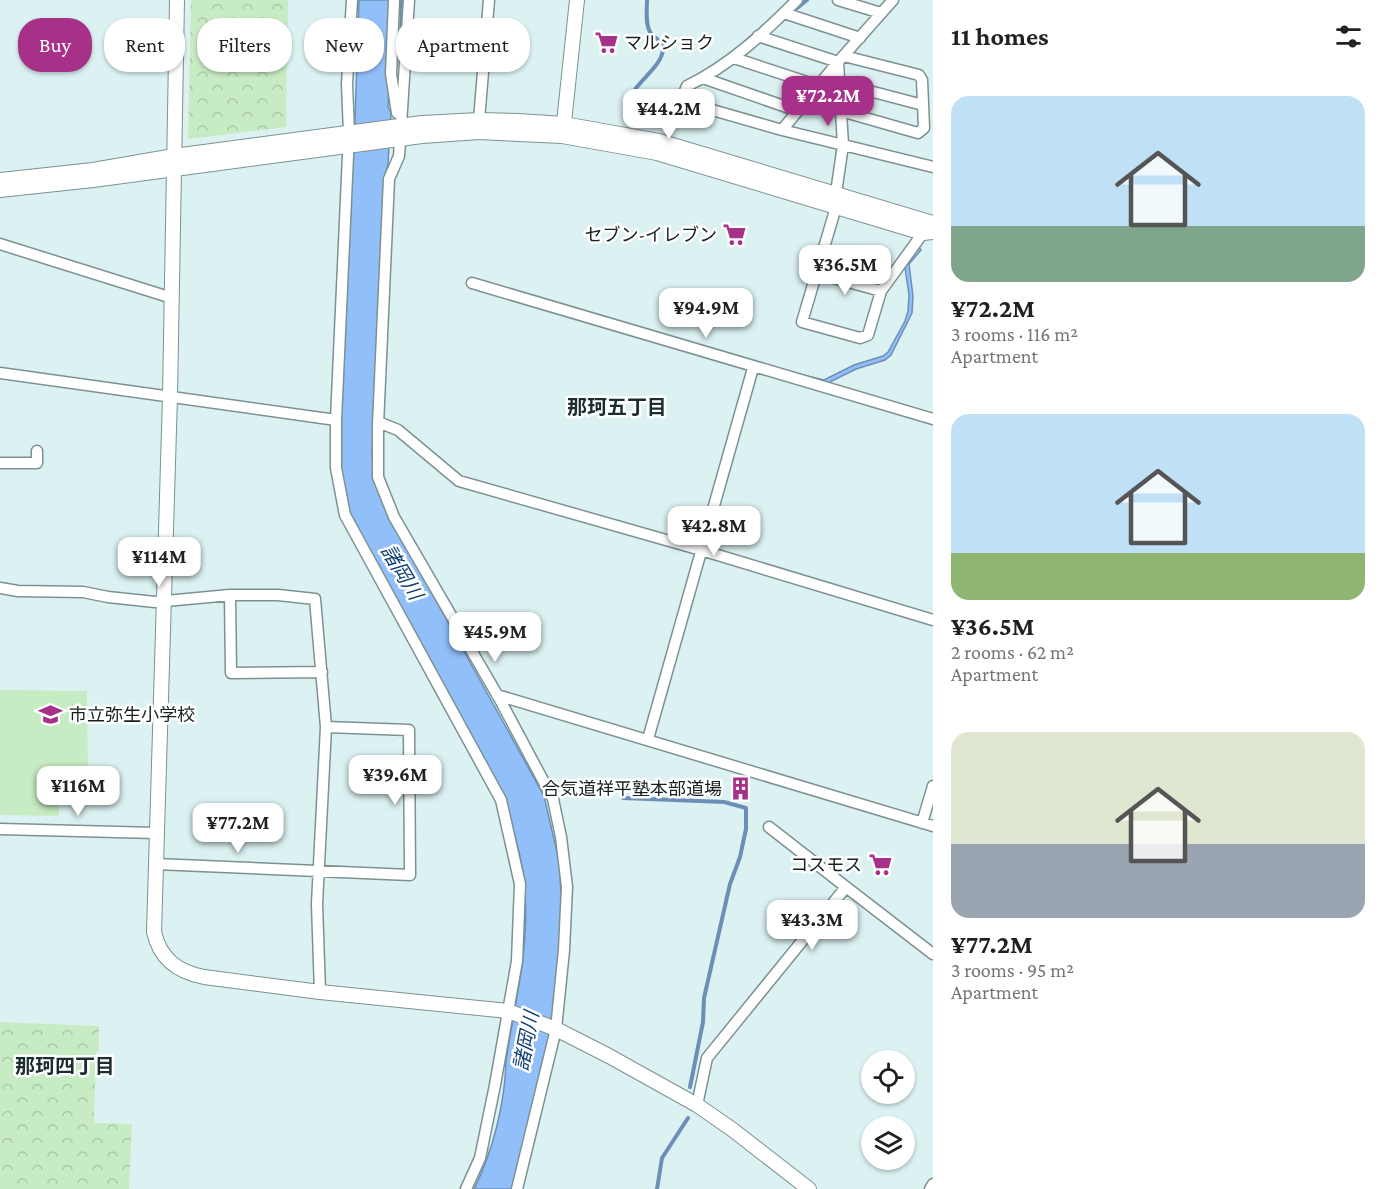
<!DOCTYPE html>
<html lang="en">
<head>
<meta charset="utf-8">
<style>
  body { margin:0; font-family:"Crimson Pro","Noto Sans JP",serif; background:#f2f2f2; color:#202124; height:100vh; display:flex; flex-direction:column; font-size:22px; white-space:nowrap }
  * { box-sizing:border-box; margin:0 }
  p { font-size:20px; color:#757577 }
  .icon { flex:none; width:33px; height:33px; fill:none; stroke:currentColor; stroke-width:2; stroke-linecap:round; stroke-linejoin:round }
  .map { position:relative; flex:1; overflow:hidden }
  .side { display:flex; flex-direction:column; background:#fff; width:450px }
  .side>* { flex:none }
  .banner { position:absolute; left:18px; top:18px; width:570px; height:54px; display:flex; gap:12px }
  .buttons { position:absolute; left:861px; top:1050px; display:grid; gap:12px }
  .buttons a { display:grid; place-items:center; width:54px; height:54px; border-radius:50%; background:#fff; box-shadow:0 2px 4px #0004; font-size:30px }
  .price { position:absolute; translate:-50% -51px; padding:0 14px; border-radius:12px; background:#fff; color:#222; font-size:20px; line-height:39px; filter:drop-shadow(0 2px 3px #0008) }
  .price::after { content:''; position:absolute; left:50%; top:36px; width:18px; height:14px; margin-left:-9px; background:inherit; clip-path:polygon(0 0,100% 0,50% 100%) }
  .price.selected { background:#a73189; color:#fff }
  ul { padding:0; list-style:none }
  li { display:grid; align-content:center; gap:12px; height:318px; padding:0 18px }
  li span { display:grid; place-items:center; height:186px; border-radius:18px; color:#555 }
  li>.icon { margin-inline-start:auto }
  span .icon { width:108px; height:108px; fill:#fffc; stroke-width:1 }
  li b { font-size:26px }
  h2 { display:flex; justify-content:space-between; align-items:center; height:72px; padding:0 18px; font-size:26px }
  .pill { padding:0 21px; border-radius:24px; background:#fff; box-shadow:0 2px 4px #0004; font-size:21px; line-height:54px }
  .pill.selected { background:#a73189; color:#fff }
  main { display:flex; flex:1; min-height:0 }
  .map>svg:first-child { display:block }
  .grass { fill:#c7ebc2 }
  .forest { fill:url(#forest-crowns) }
  .water { fill:#91bffa; stroke:#6c8fb8; stroke-width:1.5 }
  .lines { fill:none; stroke-linecap:round; stroke-linejoin:round }
  .stream { stroke:#6c8fb8; stroke-width:4 }
  .minor-casing { stroke:#7d9191; stroke-width:13 }
  .tertiary-casing { stroke:#7d9191; stroke-width:16 }
  .minor { stroke:#fff; stroke-width:10 }
  .tertiary { stroke:#fff; stroke-width:14 }
  .labels { text-anchor:middle; dominant-baseline:central; stroke-width:5; stroke-linejoin:round; paint-order:stroke }
  .poi-label { font-size:18px; fill:#171f1f; stroke:#fff; text-anchor:end }
  .neighbourhood-label { font-size:20px; font-weight:bold; fill:#1c2d2e; stroke:#fff }
  .water-label { font-size:20px; font-style:italic; fill:#113f74; stroke:#fff }
</style>
</head>
<body>
<main>
<div class="map">
<svg width="933" height="1189" viewBox="0 0 933 1189">
  <defs>
    <pattern id="forest-crowns" width="20" height="18" patternUnits="userSpaceOnUse" patternTransform="scale(1.5)"><rect width="20" height="18" fill="#c7ebc2"/><path d="M2 6a3 3 0 1 1 6 0M12 15a3 3 0 1 1 6 0" fill="none" stroke="#aac9a6"/></pattern>
  </defs>
  <rect width="100%" height="100%" fill="#dcf2f2"/>
  <path class="grass" d="M 0,690 L 87,691 L 88,775 L 58,775 L 59,816 L 0,815 Z"/>
  <path class="forest" d="M 191,0 L 288,0 L 286,127 L 188,139 Z
    M 0,1022 L 99,1026 L 99,1051 L 96,1052 L 94,1123 L 132,1124 L 129,1189 L 0,1189 Z"/>
  <path class="water" d="M 359,0 L 392,0 L 388,107 L 391,113 L 388,164 L 385,177 L 372,457 L 383,505 L 388,514 L 544,796 L 559,861 L 563,927 L 553,1015 L 528,1143 L 513,1189 L 474,1189 C 493,1151 505,1103 506,1061 C 514,1006 529,952 525,896 C 524,866 516,838 507,810 L 346,507 L 338,453 L 355,120 Z
    M 919,247 L 921,250 L 909,264 L 913,296 L 912,313 L 891,355 L 885,360 L 856,369 L 826,384 L 787,371 L 824,380 L 854,365 L 883,356 L 888,352 L 905,321 L 908,311 L 909,295 L 905,268 L 906,262 Z"/>
  <g class="lines">
    <path class="stream" d="M 791,13 L 807,0
      M 401,48 L 402,0
      M 671,101 L 682,88
      M 627,118 C 628,109 629,99 634,91 C 642,78 662,65 663,49 C 664,41 654,39 650,32 C 645,23 647,10 647,0
      M 623,798 L 724,802 L 746,808 L 746,829 L 740,857 L 730,884 L 704,998 L 703,1022 L 690,1087
      M 657,1189 L 662,1158 L 688,1118"/>
    <defs>
      <path id="minor" d="M 394,0 L 391,74 L 397,113
        M 409,0 L 399,156 L 389,179 L 378,425 L 378,477 L 394,517 L 499,698 L 553,799 L 561,837 L 567,887 L 564,950 L 556,1029 L 517,1189
        M 797,0 C 764,33 729,66 687,86 L 681,101 L 782,130 L 933,167
        M 838,0 L 881,13
        M 784,13 L 860,38
        M 758,36 L 838,62 L 843,145 L 836,193 L 836,207 L 802,322 L 860,338 L 868,335 L 881,291 L 923,233
        M 734,58 L 819,86
        M 703,78 L 798,111
        M 839,83 L 923,105
        M 841,111 L 918,133 L 924,128 L 922,80 L 919,75 L 844,56
        M 479,120 L 489,0
        M 782,130 L 838,62 L 893,0
        M 0,244 L 172,298
        M 816,273 L 881,291
        M 472,283 L 933,419
        M 0,373 L 336,420 L 336,468 L 345,515 L 501,800 L 520,884 L 517,961 L 495,1085 L 480,1158 L 466,1189
        M 336,420 L 349,133 L 347,84 L 352,0
        M 378,422 L 398,430 L 459,481 L 701,550 L 933,620
        M 0,463 L 37,463 L 37,451
        M 0,588 L 18,591 L 83,592 L 108,597 L 155,602 L 230,595 L 278,595 L 315,599 L 326,727 L 317,904 L 320,992
        M 230,595 L 231,673 L 322,672
        M 497,695 L 933,826
        M 648,739 L 753,368
        M 922,823 L 933,786
        M 0,829 L 156,833
        M 156,864 L 410,875 L 409,730 L 326,727
        M 846,887 L 933,954
        M 697,1105 L 707,1058 L 846,887 L 769,827
        M 930,1189 L 933,1184"/>
      <path id="tertiary" d="M 177,0 L 170,396 L 154,932 C 160,959 178,972 204,977 L 320,992 L 508,1011 L 556,1029 L 609,1056 L 697,1105 L 733,1130 L 809,1189
        M 563,132 L 577,0
        M 0,180 L 93,170 L 174,156 L 422,123 L 479,120 L 518,121 L 564,124 L 659,141 L 933,223
        M 0,190 L 93,180 L 422,136 L 479,132 L 562,136 L 657,153 L 923,233 L 933,232"/>
    </defs>
    <use href="#minor" class="minor-casing"/>
    <use href="#tertiary" class="tertiary-casing"/>
    <use href="#minor" class="minor"/>
    <use href="#tertiary" class="tertiary"/>
  </g>
  <defs>
    <symbol id="supermarket-bare" viewBox="-9 -9 18 18"><path d="M-6-5.5h2.5l.6 2H6L4.5 2H-2.5L-4.4-4H-6ZM-1.5 3.2a1.3 1.3 0 1 0 .1 0ZM3 3.2a1.3 1.3 0 1 0 .1 0Z" fill="#a73189" stroke="#fff" stroke-width="2.5" paint-order="stroke"/></symbol>
    <symbol id="school-bare" viewBox="-9 -9 18 18"><path d="M0-5L7-2L0 1L-7-2ZM-4 1L0 2.5L4 1V4Q0 6-4 4Z" fill="#a73189" stroke="#fff" stroke-width="2.5" paint-order="stroke"/></symbol>
    <symbol id="building-bare" viewBox="-9 -9 18 18"><path d="M-4-6H4V6H1V3H-1V6H-4ZM-2.5-4.3h1.7v1.8h-1.7ZM.8-4.3h1.7v1.8H.8ZM-2.5-1h1.7V.8h-1.7ZM.8-1h1.7V.8H.8Z" fill="#a73189" stroke="#fff" stroke-width="2.5" paint-order="stroke"/></symbol>
  </defs>
  <g fill-rule="evenodd">
    <use href="#supermarket-bare" x="590" y="26" width="33" height="33"/>
    <use href="#supermarket-bare" x="718" y="218" width="33" height="33"/>
    <use href="#school-bare" x="34" y="698" width="33" height="33"/>
    <use href="#building-bare" x="724" y="772" width="33" height="33"/>
    <use href="#supermarket-bare" x="864" y="848" width="33" height="33"/>
  </g>
  <g class="labels">
    <g class="poi-label">
      <text x="624" y="43" text-anchor="start">マルショク</text>
      <text x="717" y="235">セブン-イレブン</text>
      <text x="69" y="715" text-anchor="start">市立弥生小学校</text>
      <text x="722" y="789">合気道祥平塾本部道場</text>
      <text x="862" y="865">コスモス</text>
    </g>
    <g class="neighbourhood-label">
      <text x="617" y="407">那珂五丁目</text>
      <text x="65" y="1066">那珂四丁目</text>
    </g>
    <g class="water-label">
      <text transform="translate(402 572) rotate(59)">諸岡川</text>
      <text transform="translate(526 1041) rotate(-79)">諸岡川</text>
    </g>
  </g>
</svg>
<div class="buttons">
<a><svg class="icon" aria-label="locate" viewBox="0 0 24 24"><circle cx="12" cy="12" r="6"/><path d="M12 2v4M12 18v4M2 12h4M18 12h4"/></svg></a>
<a><svg class="icon" aria-label="layers" viewBox="0 0 24 24"><path d="M12 4l9 5-9 5-9-5zM3 14l9 5 9-5"/></svg></a>
</div>
<b class="price selected" style="left:828px;top:127px">¥72.2M</b>
<b class="price" style="left:669px;top:140px">¥44.2M</b>
<b class="price" style="left:845px;top:296px">¥36.5M</b>
<b class="price" style="left:706px;top:339px">¥94.9M</b>
<b class="price" style="left:714px;top:557px">¥42.8M</b>
<b class="price" style="left:159px;top:588px">¥114M</b>
<b class="price" style="left:495px;top:663px">¥45.9M</b>
<b class="price" style="left:395px;top:806px">¥39.6M</b>
<b class="price" style="left:78px;top:817px">¥116M</b>
<b class="price" style="left:238px;top:854px">¥77.2M</b>
<b class="price" style="left:812px;top:951px">¥43.3M</b>
<div class="banner">
<a class="pill selected">Buy</a>
<a class="pill">Rent</a>
<a class="pill">Filters</a>
<a class="pill">New</a>
<a class="pill">Apartment</a>
</div>
</div>
<section class="side">
<h2>11 homes<svg class="icon" aria-label="filters" viewBox="0 0 24 24"><path d="M4 7h16M4 17h16"/><circle cx="9" cy="7" r="2"/><circle cx="15" cy="17" r="2"/></svg></h2>
<ul>
<li><span style="background:linear-gradient(#bfe0f5 70%,#7fa58c 0)"><svg class="icon" aria-label="home" viewBox="0 0 24 24"><path d="M3 11l9-7 9 7M6 9v11h12V9"/></svg></span><div><b>¥72.2M</b><p>3 rooms · 116 m²</p><p>Apartment</p></div></li>
<li><span style="background:linear-gradient(#bfe0f5 75%,#8fb573 0)"><svg class="icon" aria-label="home" viewBox="0 0 24 24"><path d="M3 11l9-7 9 7M6 9v11h12V9"/></svg></span><div><b>¥36.5M</b><p>2 rooms · 62 m²</p><p>Apartment</p></div></li>
<li><span style="background:linear-gradient(#dfe7d0 60%,#9aa5b1 0)"><svg class="icon" aria-label="home" viewBox="0 0 24 24"><path d="M3 11l9-7 9 7M6 9v11h12V9"/></svg></span><div><b>¥77.2M</b><p>3 rooms · 95 m²</p><p>Apartment</p></div></li>
</ul>
</section>
</main>
</body>
</html>
